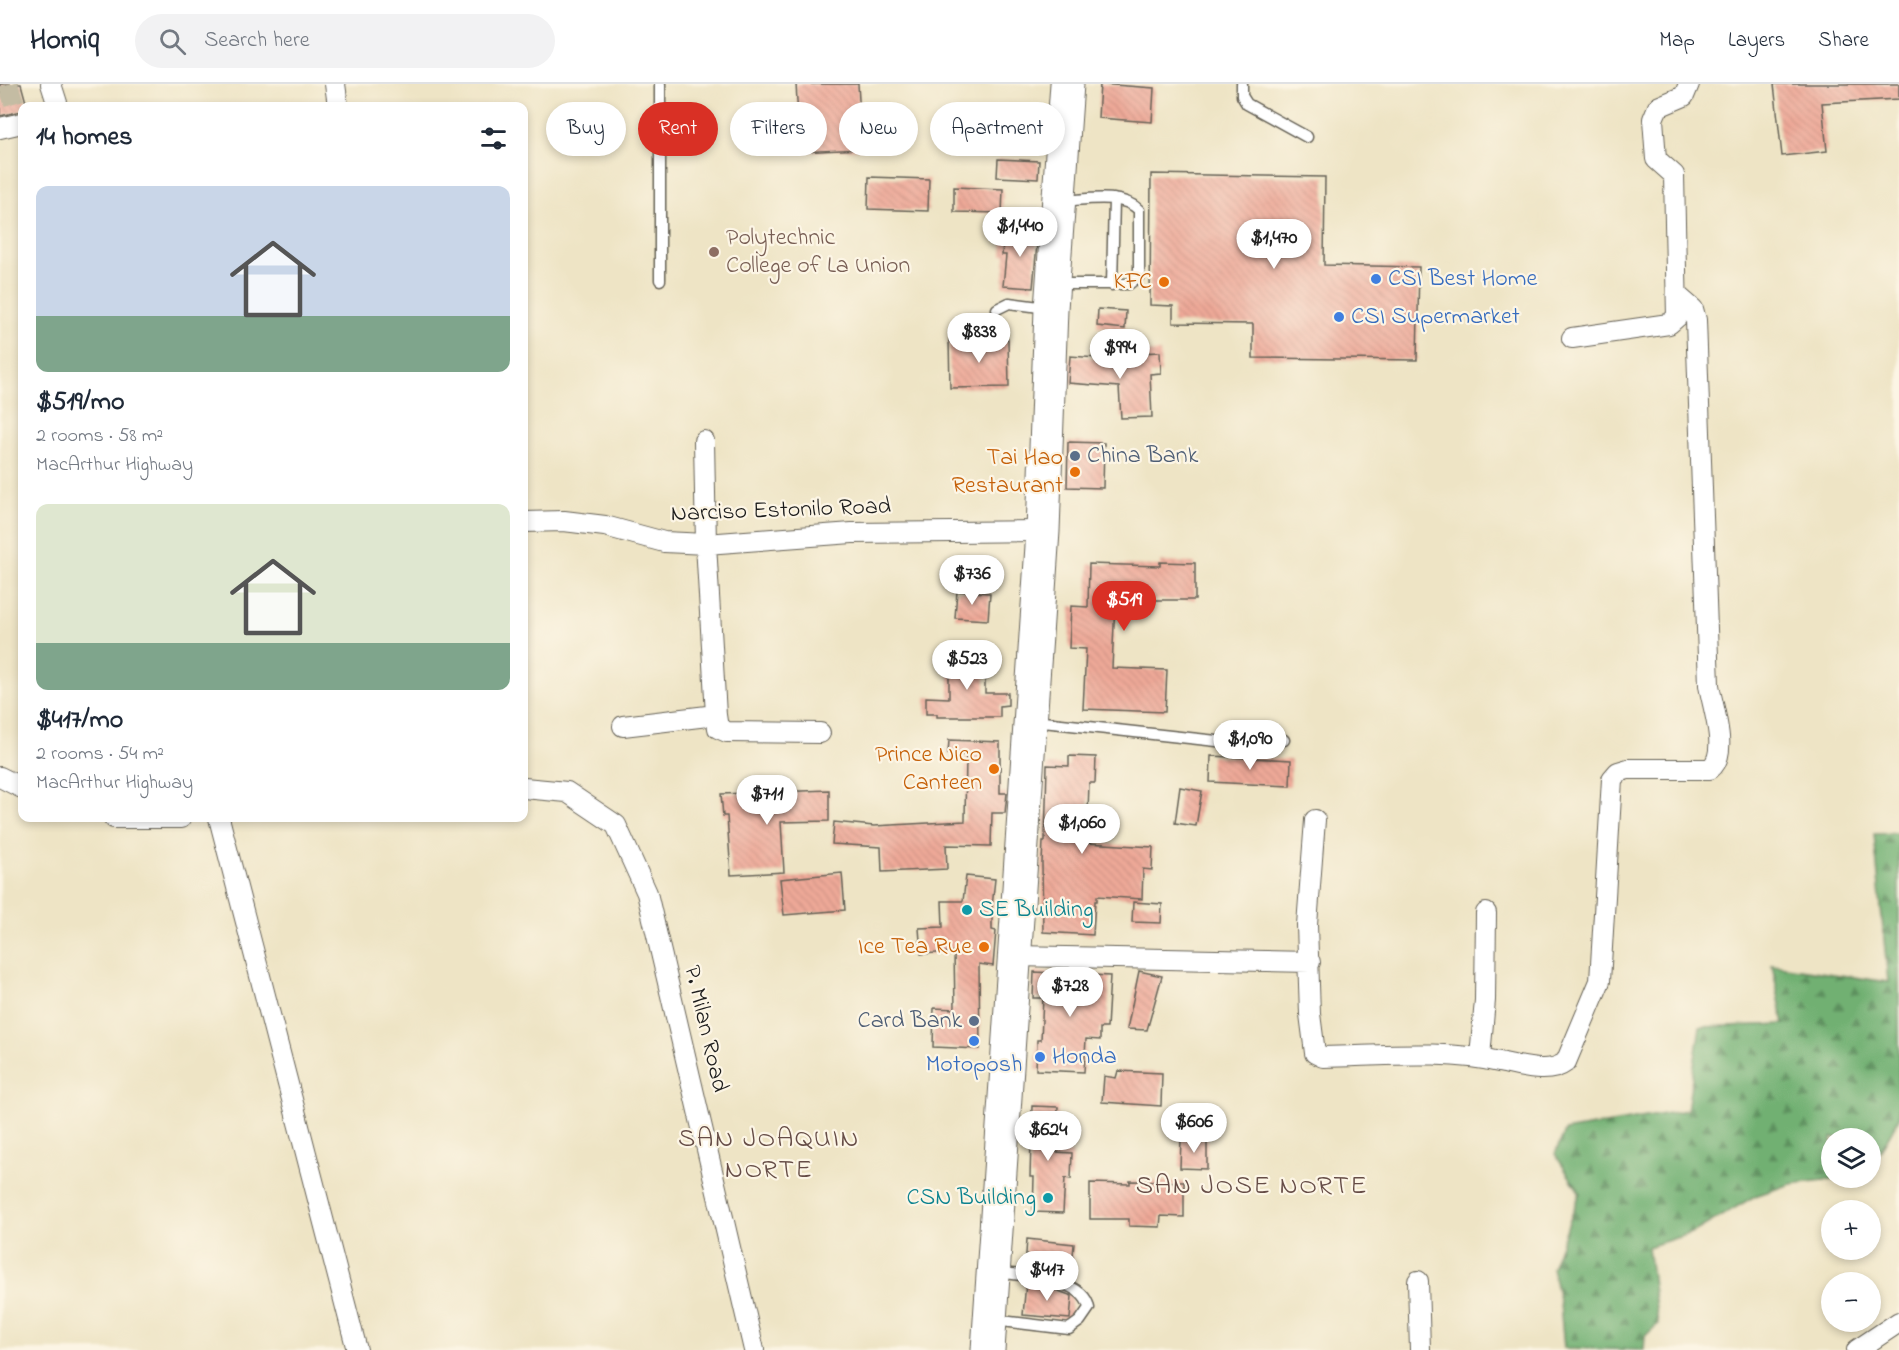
<!DOCTYPE html>
<html lang="en">
<head>
<meta charset="utf-8">
<style>
  body { margin:0; font-family:"Indie Flower",sans-serif; background:#f2f2f3; color:#1f2937; height:100vh; display:flex; flex-direction:column; font-size:22px; white-space:nowrap }
  * { box-sizing:border-box; margin:0 }
  p { font-size:20px; color:#747a83 }
  .icon { flex:none; width:33px; height:33px; fill:none; stroke:currentColor; stroke-width:2; stroke-linecap:round; stroke-linejoin:round }
  .map { position:relative; flex:1; overflow:hidden }
  .sheet { position:absolute; left:18px; top:18px; width:510px; height:720px; display:flex; flex-direction:column; background:#fff; border-radius:12px; box-shadow:0 3px 9px #0003 }
  .sheet>* { flex:none }
  .guide { position:absolute; left:546px; top:18px; width:570px; height:54px; display:flex; gap:12px }
  .controls { position:absolute; left:1821px; top:1044px; display:grid; gap:12px }
  .controls a { display:grid; place-items:center; width:60px; height:60px; border-radius:50%; background:#fff; box-shadow:0 3px 9px #0003; font-size:30px }
  .price { position:absolute; translate:-50% -51px; padding:0 14px; border-radius:21px; background:#fff; color:#222; font-size:20px; line-height:39px; filter:drop-shadow(0 2px 3px #0008) }
  .price::after { content:''; position:absolute; left:50%; top:36px; width:18px; height:14px; margin-left:-9px; background:inherit; clip-path:polygon(0 0,100% 0,50% 100%) }
  .price.current { background:#d93025; color:#fff }
  ul { padding:0; list-style:none }
  li { display:grid; align-content:center; gap:12px; height:318px; padding:0 18px }
  li span { display:grid; place-items:center; height:186px; border-radius:12px; color:#555 }
  li>.icon { margin-inline-start:auto }
  span .icon { width:108px; height:108px; fill:#fffc; stroke-width:1 }
  li b { font-size:26px }
  h2 { display:flex; justify-content:space-between; align-items:center; height:72px; padding:0 18px; font-size:26px }
  .chip { padding:0 21px; border-radius:27px; background:#fff; box-shadow:0 3px 9px #0003; font-size:21px; line-height:54px }
  .chip.current { background:#d93025; color:#fff }
  header { display:flex; align-items:center; gap:36px; box-sizing:border-box; height:84px; padding:0 30px; background:#fff; border-bottom:2px solid #e0e1e3 }
  header strong { font-size:28px }
  nav { display:flex; gap:33px; margin-inline-start:auto; font-size:21px }
  .search { width:420px; height:54px; background:#f2f2f3; display:flex; align-items:center; gap:15px; box-sizing:border-box; padding:0 21px; border-radius:33px; color:#747a83; font-size:22px }
  .map>svg:first-child { display:block }
  .forest { fill:url(#forest-firs); stroke:#466647; stroke-width:1.5 }
  .building { fill:url(#building-back-hatch) }
  .lines { fill:none; stroke-linecap:round; stroke-linejoin:round }
  .street-tunnel { stroke:#c4bca3; stroke-width:20; stroke-dasharray:20 10; stroke-linecap:butt }
  .lane-casing { stroke:#666257; stroke-width:13 }
  .street-casing { stroke:#666257; stroke-width:22 }
  .highway-casing { stroke:#666257; stroke-width:35 }
  .lane { stroke:#fff; stroke-width:10 }
  .street { stroke:#fff; stroke-width:20 }
  .highway { stroke:#fff; stroke-width:33 }
  .education-dot { fill:#8d6e63; stroke:#fcf5e5; stroke-width:2 }
  .shop-dot { fill:#3f7fe0; stroke:#fcf5e5; stroke-width:2 }
  .food-dot { fill:#e8710a; stroke:#fcf5e5; stroke-width:2 }
  .service-dot { fill:#5c6f8a; stroke:#fcf5e5; stroke-width:2 }
  .culture-dot { fill:#0f9aa8; stroke:#fcf5e5; stroke-width:2 }
  .labels { text-anchor:middle; dominant-baseline:central; stroke-width:4.5; stroke-linejoin:round; paint-order:stroke }
  .education-label { font-size:24px; fill:#785e54; stroke:#fcf5e5; text-anchor:start }
  .shop-label { font-size:24px; fill:#366cbe; stroke:#fcf5e5; text-anchor:start }
  .food-label { font-size:24px; fill:#c56008; stroke:#fcf5e5; text-anchor:end }
  .service-label { font-size:24px; fill:#4e5e75; stroke:#fcf5e5; text-anchor:start }
  .street-label { font-size:24px; fill:#1c1c1c; stroke:#fcf5e5 }
  .culture-label { font-size:24px; fill:#0d838f; stroke:#fcf5e5; text-anchor:start }
  .quarter-label { font-size:27px; letter-spacing:1.5px; fill:#664d47; stroke:#fcf5e5 }
</style>
</head>
<body>
<header>
<strong>Homiq</strong>
<div class="search"><svg class="icon" aria-label="search" viewBox="0 0 24 24"><circle cx="10" cy="10" r="6"/><path d="M15 15l6 6"/></svg>Search here</div>
<nav><a>Map</a><a>Layers</a><a>Share</a></nav>
</header>
<div class="map">
<svg width="1899" height="1266" viewBox="0 0 1899 1266">
  <defs>
    <pattern id="forest-firs" width="22" height="20" patternUnits="userSpaceOnUse" patternTransform="scale(1.5)"><rect width="22" height="20" fill="#71b072"/><path d="M5 1l3.5 6h-7zM16 11l3.5 6h-7z" fill="#5c8e5d"/></pattern>
    <pattern id="building-back-hatch" width="6" height="6" patternUnits="userSpaceOnUse" patternTransform="scale(1.5)"><rect width="6" height="6" fill="#eea998"/><path d="M-1 5l2 2M0 0l6 6M5-1l2 2" fill="none" stroke="#cc9182"/></pattern>
  </defs>
  <rect width="100%" height="100%" fill="#fcf5e5"/>
  <filter id="ink" filterUnits="userSpaceOnUse"><feTurbulence type="fractalNoise" baseFrequency=".0167" numOctaves="2"/><feDisplacementMap in="SourceGraphic" scale="12" xChannelSelector="R" yChannelSelector="G"/><feConvolveMatrix kernelMatrix="1 2 1 2 8 2 1 2 1" color-interpolation-filters="sRGB"/></filter>
  <filter id="wash" filterUnits="userSpaceOnUse"><feTurbulence type="fractalNoise" baseFrequency=".008" numOctaves="4" result="noise"/><feDisplacementMap in="SourceGraphic" scale="24" xChannelSelector="R" yChannelSelector="G"/><feGaussianBlur stdDeviation="1.35" result="paint"/><feColorMatrix in="noise" values="0 0 0 0 0 0 0 0 0 0 0 0 0 0 0 0 0 1.4 0 .05"/><feComposite in="paint" operator="in"/></filter>
  <g filter="url(#wash)">
    <rect width="100%" height="100%" fill="#eee4c5"/>
    <path class="forest" d="M 1899,749 L 1899,1034 L 1871,1084 L 1870,1054 L 1832,1054 L 1832,1094 L 1841,1094 L 1791,1100 L 1755,1112 L 1694,1148 L 1648,1163 L 1658,1240 L 1645,1252 L 1644,1266 L 1564,1264 L 1560,1220 L 1552,1184 L 1580,1109 L 1555,1070 L 1565,1047 L 1687,1026 L 1700,943 L 1784,940 L 1772,881 L 1888,898 L 1874,750 Z"/>
    <g id="blocks">
      <path class="building" d="M 0,0 L 21,0 L 27,22 L 22,22 L 22,27 L 0,32 Z
        M 796,0 L 858,0 L 862,65 L 800,68 Z
        M 1100,0 L 1154,4 L 1152,38 L 1098,34 Z
        M 1774,0 L 1899,0 L 1899,15 L 1822,19 L 1827,67 L 1782,72 Z
        M 998,75 L 1039,77 L 1038,95 L 997,93 Z
        M 1151,90 L 1325,93 L 1324,181 L 1419,183 L 1417,276 L 1253,274 L 1253,240 L 1173,239 L 1173,222 L 1150,221 Z
        M 869,93 L 929,95 L 928,127 L 868,125 Z
        M 954,103 L 1003,105 L 1002,129 L 954,128 Z
        M 1004,145 L 1038,148 L 1033,204 L 1003,202 L 1006,171 L 1002,171 Z
        M 1098,225 L 1126,227 L 1125,245 L 1097,242 Z
        M 1008,255 L 1009,303 L 950,304 L 949,256 Z
        M 1160,268 L 1161,289 L 1150,290 L 1152,333 L 1121,334 L 1119,303 L 1068,299 L 1070,272 L 1140,277 L 1139,269 Z
        M 1068,358 L 1104,359 L 1103,404 L 1067,403 Z
        M 1160,478 L 1195,479 L 1195,516 L 1149,516 L 1149,520 L 1115,519 L 1112,584 L 1167,586 L 1165,628 L 1083,625 L 1086,565 L 1069,564 L 1071,522 L 1088,523 L 1089,480 L 1160,482 Z
        M 957,507 L 990,509 L 988,536 L 955,534 Z
        M 949,569 L 985,569 L 985,609 L 1008,609 L 1008,621 L 1000,622 L 1000,633 L 937,633 L 937,630 L 926,630 L 926,613 L 949,614 Z
        M 949,656 L 1000,658 L 1000,709 L 1007,709 L 1005,729 L 992,729 L 991,762 L 946,761 L 947,785 L 882,788 L 881,763 L 832,760 L 834,738 L 874,742 L 965,737 L 966,671 L 948,670 Z
        M 1069,672 L 1096,673 L 1095,699 L 1089,699 L 1087,759 L 1153,763 L 1152,786 L 1143,785 L 1142,815 L 1097,812 L 1097,817 L 1095,817 L 1093,851 L 1043,848 L 1042,779 L 1043,757 L 1045,757 L 1047,681 L 1069,682 Z
        M 1211,672 L 1291,676 L 1290,702 L 1210,698 Z
        M 1180,703 L 1202,707 L 1196,742 L 1175,739 Z
        M 829,706 L 829,737 L 781,738 L 784,788 L 731,791 L 727,732 L 723,732 L 721,710 Z
        M 842,789 L 845,826 L 784,831 L 780,795 Z
        M 966,792 L 995,795 L 992,823 L 992,846 L 996,847 L 993,882 L 979,880 L 980,965 L 933,963 L 934,924 L 955,925 L 954,868 L 921,870 L 919,844 L 943,843 L 942,817 L 963,817 Z
        M 1133,818 L 1162,820 L 1161,839 L 1132,838 Z
        M 1139,887 L 1162,892 L 1147,946 L 1127,945 Z
        M 1034,888 L 1110,892 L 1107,944 L 1100,944 L 1100,956 L 1086,955 L 1084,988 L 1036,986 L 1037,956 L 1041,956 L 1043,914 L 1033,914 Z
        M 1118,987 L 1162,989 L 1161,1022 L 1102,1018 L 1104,992 L 1116,994 Z
        M 1032,1022 L 1058,1023 L 1056,1068 L 1072,1069 L 1071,1095 L 1065,1094 L 1063,1129 L 1033,1128 L 1034,1093 L 1030,1093 Z
        M 1181,1055 L 1207,1055 L 1207,1085 L 1180,1084 Z
        M 1130,1097 L 1184,1098 L 1184,1133 L 1161,1132 L 1160,1143 L 1129,1142 L 1129,1135 L 1090,1135 L 1090,1099 L 1130,1100 Z
        M 1027,1155 L 1074,1160 L 1071,1195 L 1025,1184 Z
        M 1026,1199 L 1048,1203 L 1072,1212 L 1070,1235 L 1023,1231 Z"/>
    </g>
  </g>
  <g filter="url(#ink)">
    <use href="#blocks" fill-opacity="0" stroke="#666257" stroke-width="1.5"/>
    <g class="lines">
      <path class="street-tunnel" d="M 8,0 L 18,31"/>
      <defs>
        <path id="lane" d="M 1242,0 L 1242,12 L 1247,20 L 1307,53
          M 660,196 L 660,0
          M 1057,200 L 1129,200 L 1139,192 L 1139,126 C 1121,108 1085,116 1062,117
          M 1112,201 L 1114,115
          M 997,225 L 1009,219 L 1047,224
          M 1034,637 L 1244,660 L 1284,656
          M 993,1236 L 1069,1245 L 1080,1237 L 1089,1224 C 1084,1193 1021,1192 996,1188"/>
        <path id="street" d="M 51,0 L 58,22
          M 335,0 L 338,22
          M 0,44 L 22,39
          M 1572,254 L 1669,240 L 1677,233 L 1674,91 L 1656,75 L 1653,35 L 1658,23 L 1684,12 L 1689,0
          M 524,438 L 564,437 L 605,442 L 664,458 L 706,460 L 852,449 L 1043,447
          M 716,631 L 718,644 L 727,648 L 820,649
          M 623,642 L 716,631 L 706,460 L 704,357
          M 0,693 L 22,704
          M 524,704 L 567,708 L 616,741 L 647,809 L 754,1266
          M 114,734 L 181,734
          M 219,734 L 357,1266
          M 1315,736 L 1307,841 L 1310,930 L 1315,969 L 1323,973 C 1382,972 1445,965 1504,979 C 1524,983 1549,991 1566,978 L 1600,897 L 1612,695 L 1618,688 L 1628,685 L 1710,685 C 1730,670 1712,622 1709,601 L 1696,236 L 1693,225 L 1678,212
          M 1015,872 L 1310,878
          M 1480,973 L 1485,916 L 1486,829
          M 1418,1197 L 1420,1266
          M 1857,1266 L 1899,1238"/>
        <path id="highway" d="M 988,1266 L 1043,447 L 1051,225 L 1067,0"/>
      </defs>
      <use href="#lane" class="lane-casing"/>
      <use href="#street" class="street-casing"/>
      <use href="#highway" class="highway-casing"/>
      <use href="#lane" class="lane"/>
      <use href="#street" class="street"/>
      <use href="#highway" class="highway"/>
    </g>
  </g>
  <circle class="education-dot" cx="714" cy="168" r="6"/>
  <g class="shop-dot">
    <circle cx="1376" cy="195" r="6"/>
    <circle cx="1339" cy="233" r="6"/>
    <circle cx="974" cy="957" r="6"/>
    <circle cx="1040" cy="973" r="6"/>
  </g>
  <g class="food-dot">
    <circle cx="1164" cy="198" r="6"/>
    <circle cx="1075" cy="388" r="6"/>
    <circle cx="994" cy="685" r="6"/>
    <circle cx="984" cy="863" r="6"/>
  </g>
  <g class="service-dot">
    <circle cx="1075" cy="372" r="6"/>
    <circle cx="974" cy="937" r="6"/>
  </g>
  <g class="culture-dot">
    <circle cx="967" cy="826" r="6"/>
    <circle cx="1048" cy="1114" r="6"/>
  </g>
  <g class="labels">
    <g class="education-label">
      <text x="726" y="154">Polytechnic<tspan x="726" dy="28">College of La Union</tspan></text>
    </g>
    <g class="shop-label">
      <text x="1388" y="195">CSI Best Home</text>
      <text x="1351" y="233">CSI Supermarket</text>
      <text x="1052" y="973">Honda</text>
      <text x="974" y="981" text-anchor="middle">Motoposh</text>
    </g>
    <g class="food-label">
      <text x="1152" y="198">KFC</text>
      <text x="1063" y="374">Tai Hao<tspan x="1063" dy="28">Restaurant</tspan></text>
      <text x="982" y="671">Prince Nico<tspan x="982" dy="28">Canteen</tspan></text>
      <text x="972" y="863">Ice Tea Rue</text>
    </g>
    <g class="service-label">
      <text x="1087" y="372">China Bank</text>
      <text x="962" y="937" text-anchor="end">Card Bank</text>
    </g>
    <g class="street-label">
      <text transform="translate(781 427) rotate(-2)">Narciso Estonilo Road</text>
      <text transform="translate(705 945) rotate(77)">P. Milan Road</text>
    </g>
    <g class="culture-label">
      <text x="979" y="826">SE Building</text>
      <text x="1036" y="1114" text-anchor="end">CSN Building</text>
    </g>
    <g class="quarter-label">
      <text x="769" y="1055">SAN JOAQUIN<tspan x="769" dy="31">NORTE</tspan></text>
      <text x="1252" y="1102">SAN JOSE NORTE</text>
    </g>
  </g>
</svg>
<div class="controls">
<a><svg class="icon" aria-label="layers" viewBox="0 0 24 24"><path d="M12 4l9 5-9 5-9-5zM3 14l9 5 9-5"/></svg></a>
<a>+</a>
<a>−</a>
</div>
<b class="price" style="left:1020px;top:174px">$1,440</b>
<b class="price" style="left:1274px;top:186px">$1,470</b>
<b class="price" style="left:979px;top:280px">$838</b>
<b class="price" style="left:1120px;top:296px">$994</b>
<b class="price" style="left:972px;top:522px">$736</b>
<b class="price current" style="left:1124px;top:548px">$519</b>
<b class="price" style="left:967px;top:607px">$523</b>
<b class="price" style="left:1250px;top:687px">$1,090</b>
<b class="price" style="left:767px;top:742px">$711</b>
<b class="price" style="left:1082px;top:771px">$1,060</b>
<b class="price" style="left:1070px;top:934px">$728</b>
<b class="price" style="left:1194px;top:1070px">$606</b>
<b class="price" style="left:1048px;top:1078px">$624</b>
<b class="price" style="left:1047px;top:1218px">$417</b>
<div class="guide">
<a class="chip">Buy</a>
<a class="chip current">Rent</a>
<a class="chip">Filters</a>
<a class="chip">New</a>
<a class="chip">Apartment</a>
</div>
<section class="sheet">
<h2>14 homes<svg class="icon" aria-label="filters" viewBox="0 0 24 24"><path d="M4 7h16M4 17h16"/><circle cx="9" cy="7" r="2"/><circle cx="15" cy="17" r="2"/></svg></h2>
<ul>
<li><span style="background:linear-gradient(#c9d6e8 70%,#7fa58c 0)"><svg class="icon" aria-label="home" viewBox="0 0 24 24"><path d="M3 11l9-7 9 7M6 9v11h12V9"/></svg></span><div><b>$519/mo</b><p>2 rooms · 58 m²</p><p>MacArthur Highway</p></div></li>
<li><span style="background:linear-gradient(#dfe7d0 75%,#7fa58c 0)"><svg class="icon" aria-label="home" viewBox="0 0 24 24"><path d="M3 11l9-7 9 7M6 9v11h12V9"/></svg></span><div><b>$417/mo</b><p>2 rooms · 54 m²</p><p>MacArthur Highway</p></div></li>
</ul>
</section>
</div>
</body>
</html>
